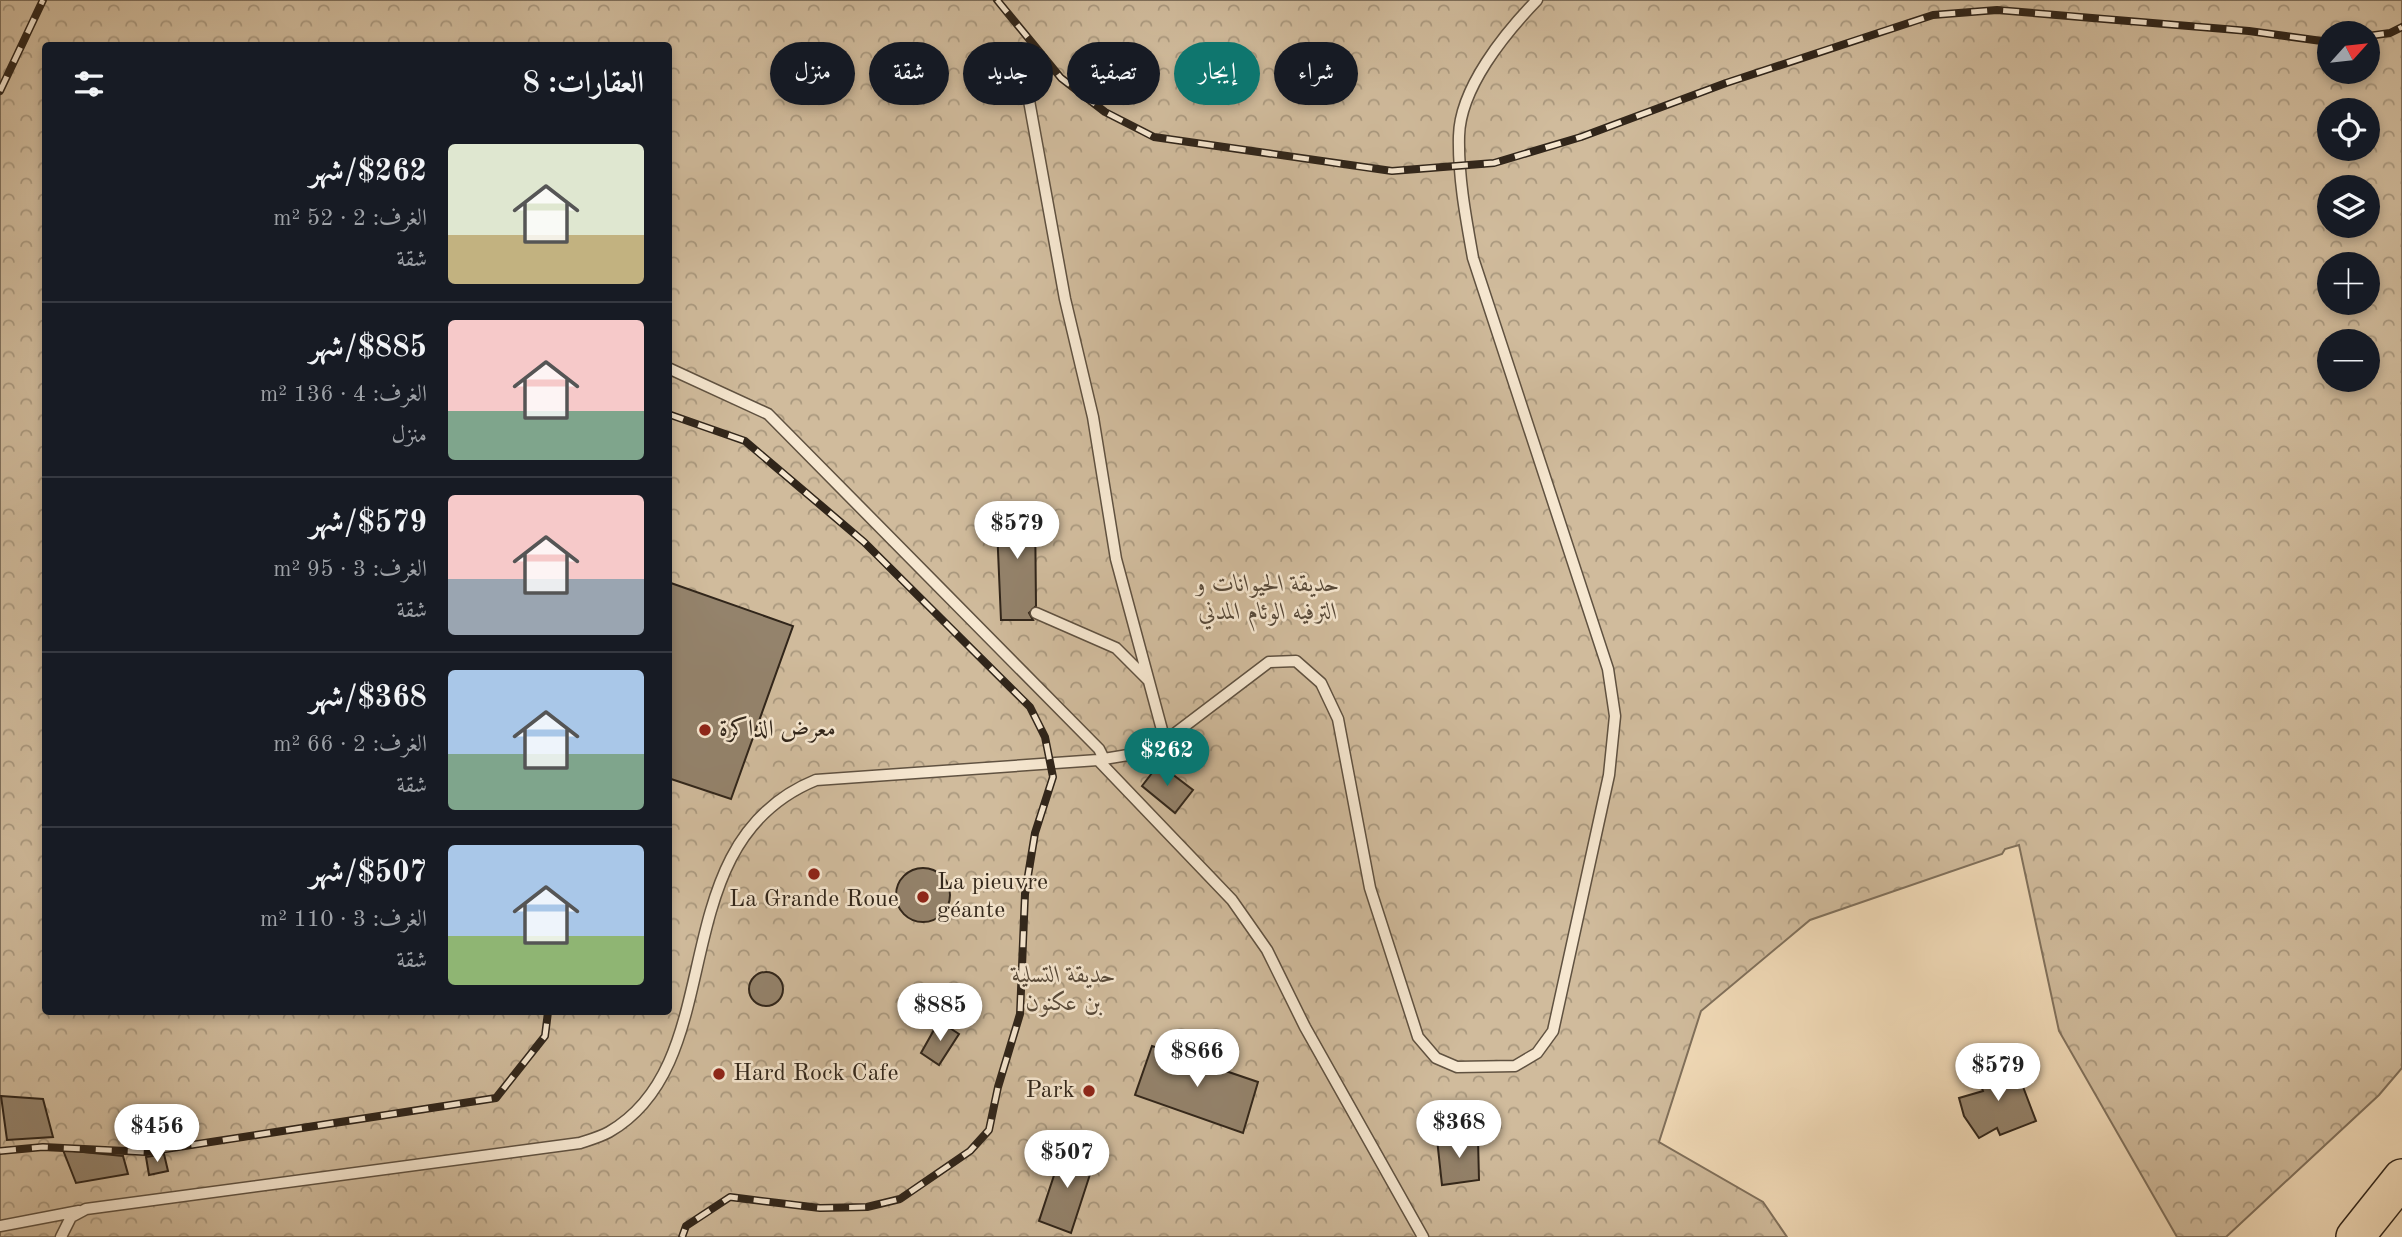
<!DOCTYPE html>
<html lang="ar">
<head>
<meta charset="utf-8">
<style>
  body { margin:0; font-family:"Old Standard TT",Amiri,serif; background:#20242c; color:#f1f3f6; direction:rtl; height:100vh; display:flex; flex-direction:column; font-size:26px; white-space:nowrap }
  * { box-sizing:border-box; margin:0 }
  p { font-size:23px; color:#9ea1a6 }
  .icon { flex:none; width:38px; height:38px; fill:none; stroke:currentColor; stroke-width:2; stroke-linecap:round; stroke-linejoin:round }
  .map { position:relative; flex:1; overflow:hidden; direction:ltr }
  .panel { position:absolute; left:42px; top:42px; width:630px; height:973px; display:flex; flex-direction:column; background:#171b24; border-radius:7px; box-shadow:0 4px 10px #0003; direction:rtl }
  .panel>* { flex:none }
  .banner { position:absolute; left:693px; top:42px; width:665px; height:63px; direction:rtl; display:flex; gap:14px }
  .needle { width:46px; rotate:63deg }
  .buttons { position:absolute; left:2317px; top:21px; display:grid; gap:14px }
  .buttons a { display:grid; place-items:center; width:63px; height:63px; border-radius:50%; background:#171b24; box-shadow:0 4px 10px #0003; font-size:35px }
  .price { position:absolute; translate:-50% -60px; padding:0 16px; border-radius:24px; background:#fff; color:#222; font-size:23px; line-height:46px; filter:drop-shadow(0 2px 4px #0008) }
  .price::after { content:''; position:absolute; left:50%; top:42px; width:21px; height:16px; margin-left:-10px; background:inherit; clip-path:polygon(0 0,100% 0,50% 100%) }
  .price.active { background:#0f766e; color:#fff }
  ul { padding:0; list-style:none }
  li { display:flex; align-items:center; gap:21px; height:175px; padding:0 28px }
  li+li { border-top:2px solid #363941 }
  li span { display:grid; place-items:center; flex:none; width:196px; height:140px; border-radius:7px; color:#555 }
  li>.icon { margin-inline-start:auto }
  span .icon { width:84px; height:84px; fill:#fffc; stroke-width:1 }
  li b { font-size:30px }
  h2 { display:flex; justify-content:space-between; align-items:center; height:84px; padding:0 28px; font-size:30px }
  .chip { padding:0 24px; border-radius:32px; background:#171b24; box-shadow:0 4px 10px #0003; font-size:24px; line-height:63px }
  .chip.active { background:#0f766e; color:#fff }
  .map>svg:first-child { display:block }
  .park { fill:url(#park-crowns); stroke:#80705b; stroke-width:2; fill-rule:evenodd }
  .building { fill:#94836c; stroke:#30251a; stroke-width:2 }
  .lines { fill:none; stroke-linecap:round; stroke-linejoin:round }
  .service-casing { stroke:#605241; stroke-width:13 }
  .motorway-casing { stroke:#30251a; stroke-width:40 }
  .service { stroke:#f6e7d0; stroke-width:10 }
  .motorway { stroke:#f1dab7; stroke-width:37 }
  .rail-casing { stroke:#30251a; stroke-width:8 }
  .rail { stroke:#f6e7d0; stroke-width:5; stroke-dasharray:16; stroke-linecap:butt }
  .poi-dot { fill:#8f2418; stroke:#f6e7d0; stroke-width:2.5 }
  .labels { text-anchor:middle; dominant-baseline:central; stroke-width:5; stroke-linejoin:round; paint-order:stroke }
  .park-label { font-size:24px; font-style:italic; fill:#584a3a; stroke:#f6e7d0 }
  .poi-label { font-size:24px; fill:#30251a; stroke:#f6e7d0; text-anchor:start }
</style>
</head>
<body>
<div class="map">
<svg width="2402" height="1237" viewBox="0 0 2402 1237">
  <defs>
    <pattern id="park-crowns" width="20" height="18" patternUnits="userSpaceOnUse" patternTransform="scale(1.75)"><rect width="20" height="18" fill="#d0bb9c"/><path d="M2 6a3 3 0 1 1 6 0M12 15a3 3 0 1 1 6 0" fill="none" stroke="#a9987e"/></pattern>
  </defs>
  <rect width="100%" height="100%" fill="#f1dab7"/>
  <filter id="stains"><feTurbulence type="fractalNoise" baseFrequency=".00286" numOctaves="4"/><feColorMatrix values="0 0 0 0 .2 0 0 0 0 .09 0 0 0 0 .02 0 0 0 .5 -.17"/></filter>
  <radialGradient id="worn" r=".72"><stop offset=".6" stop-color="#630" stop-opacity="0"/><stop offset="1" stop-color="#630" stop-opacity=".3"/></radialGradient>
  <path class="park" d="M 0,0 L 2402,0 L 2402,1068 L 2379,1095 L 2226,1237 L 2177,1237 L 2059,1031 L 2019,845 L 2005,849 L 2002,854 L 1810,920 L 1701,1011 L 1659,1142 L 1763,1202 L 1787,1237 L 0,1237 ZM 2329,33 L 2368,33 L 2368,72 L 2329,72 ZM 46,46 L 668,46 L 668,1012 L 46,1012 ZM 2329,110 L 2368,110 L 2368,149 L 2329,149 ZM 2329,187 L 2368,187 L 2368,226 L 2329,226 ZM 2329,264 L 2368,264 L 2368,303 L 2329,303 ZM 2329,341 L 2368,341 L 2368,380 L 2329,380 Z"/>
  <path class="building" d="M 996,505 L 1035,506 L 1036,606 L 1029,613 L 1033,620 L 1001,620 Z
    M 668,582 L 793,626 L 731,799 L 668,778 Z
    M 1159,764 L 1193,790 L 1175,813 L 1142,786 Z
    M896 895a27 27 0 1 1 54 0a27 27 0 1 1-54 0Z
    M749 989a17 17 0 1 1 34 0a17 17 0 1 1-34 0Z
    M 939,1021 L 959,1034 L 939,1065 L 921,1053 Z
    M 1152,1046 L 1258,1082 L 1243,1133 L 1135,1095 Z
    M 2014,1063 L 2036,1121 L 2000,1135 L 1997,1128 L 1979,1138 L 1964,1116 L 1959,1098 L 1983,1091 L 1977,1076 Z
    M 1,1096 L 43,1099 L 53,1137 L 7,1140 Z
    M 1437,1139 L 1478,1139 L 1479,1180 L 1442,1185 Z
    M 1063,1148 L 1095,1159 L 1071,1233 L 1039,1221 Z
    M 63,1150 L 123,1156 L 128,1174 L 76,1183 Z
    M 164,1154 L 168,1171 L 149,1175 L 146,1157 Z"/>
  <g class="lines">
    <defs>
      <path id="service" d="M 1028,95 L 1065,299 L 1093,417 L 1116,559 L 1165,741 L 1269,662 L 1296,661 L 1321,683 L 1338,719 L 1370,888 L 1418,1037 L 1436,1058 L 1457,1067 L 1515,1066 L 1537,1053 L 1553,1031 L 1609,775 L 1615,716 L 1608,669 L 1473,258 C 1466,219 1458,177 1459,136 C 1460,88 1505,33 1537,0
        M 668,368 L 768,414 L 1099,749 L 1104,759
        M 1036,613 L 1116,648 L 1148,680
        M 1098,760 L 1232,900 L 1267,950 L 1305,1027 L 1423,1237
        M 0,1226 L 79,1211
        M 61,1237 L 71,1217 L 86,1209 L 580,1143 C 589,1140 600,1137 609,1132 C 734,1060 658,844 816,780 L 1098,760 L 1134,754 L 1165,741"/>
      <path id="motorway" d="M 2355,1237 L 2402,1178"/>
    </defs>
    <use href="#service" class="service-casing"/>
    <use href="#motorway" class="motorway-casing"/>
    <use href="#service" class="service"/>
    <use href="#motorway" class="motorway"/>
    <defs>
      <path id="rail" d="M 997,0 L 1061,78 L 1105,112 L 1154,137 L 1392,171 L 1494,163 L 1581,137 L 1726,83 L 1933,15 L 1997,10 L 2249,31 L 2329,42
        M 2368,36 L 2390,33 L 2402,27
        M 0,91 L 43,0
        M 668,414 L 745,441 L 864,542 L 1030,707 L 1045,737 L 1053,777 L 1035,833 L 1025,894 L 1020,1014 L 998,1087 L 989,1130 L 970,1151 L 900,1199 L 867,1207 L 820,1208 L 730,1197 L 686,1226 L 682,1237
        M 0,1151 L 43,1147 L 146,1152 L 496,1098 L 545,1036 L 548,1012"/>
    </defs>
    <use href="#rail" class="rail-casing"/>
    <use href="#rail" class="rail"/>
  </g>
  <g class="poi-dot">
    <circle cx="705" cy="730" r="7"/>
    <circle cx="814" cy="874" r="7"/>
    <circle cx="923" cy="897" r="7"/>
    <circle cx="719" cy="1074" r="7"/>
    <circle cx="1089" cy="1091" r="7"/>
  </g>
  <g class="labels">
    <g class="park-label">
      <text x="1268" y="585">حديقة الحيوانات و<tspan x="1268" dy="28">الترفيه الوئام المدني</tspan></text>
      <text x="1064" y="976">حديقة التسلية<tspan x="1064" dy="28">بن عكنون</tspan></text>
    </g>
    <g class="poi-label">
      <text x="719" y="730">معرض الذاكرة</text>
      <text x="937" y="883">La pieuvre<tspan x="937" dy="28">géante</tspan></text>
      <text x="814" y="900" text-anchor="middle">La Grande Roue</text>
      <text x="733" y="1074">Hard Rock Cafe</text>
      <text x="1075" y="1091" text-anchor="end">Park</text>
    </g>
  </g>
  <rect width="100%" height="100%" filter="url(#stains)"/>
  <rect width="100%" height="100%" fill="url(#worn)"/>
</svg>
<div class="buttons">
<a><svg class="needle" viewBox="-14 -14 28 28"><path d="M0-13l5 13h-10z" fill="#e53935"/><path d="M0 13l5-13h-10z" fill="#9ea1a6"/></svg></a>
<a><svg class="icon" aria-label="locate" viewBox="0 0 24 24"><circle cx="12" cy="12" r="6"/><path d="M12 2v4M12 18v4M2 12h4M18 12h4"/></svg></a>
<a><svg class="icon" aria-label="layers" viewBox="0 0 24 24"><path d="M12 4l9 5-9 5-9-5zM3 14l9 5 9-5"/></svg></a>
<a>+</a>
<a>−</a>
</div>
<b class="price" style="left:1017px;top:561px">$579</b>
<b class="price active" style="left:1167px;top:788px">$262</b>
<b class="price" style="left:940px;top:1043px">$885</b>
<b class="price" style="left:1197px;top:1089px">$866</b>
<b class="price" style="left:1998px;top:1103px">$579</b>
<b class="price" style="left:1459px;top:1160px">$368</b>
<b class="price" style="left:157px;top:1164px">$456</b>
<b class="price" style="left:1067px;top:1190px">$507</b>
<div class="banner">
<a class="chip">شراء</a>
<a class="chip active">إيجار</a>
<a class="chip">تصفية</a>
<a class="chip">جديد</a>
<a class="chip">شقة</a>
<a class="chip">منزل</a>
</div>
<section class="panel">
<h2>العقارات: 8<svg class="icon" aria-label="filters" viewBox="0 0 24 24"><path d="M4 7h16M4 17h16"/><circle cx="9" cy="7" r="2"/><circle cx="15" cy="17" r="2"/></svg></h2>
<ul>
<li><span style="background:linear-gradient(#dfe7d0 65%,#c2b280 0)"><svg class="icon" aria-label="home" viewBox="0 0 24 24"><path d="M3 11l9-7 9 7M6 9v11h12V9"/></svg></span><div><b>$262/شهر</b><p>الغرف: 2 · 52 m²</p><p>شقة</p></div></li>
<li><span style="background:linear-gradient(#f6c9c9 65%,#7fa58c 0)"><svg class="icon" aria-label="home" viewBox="0 0 24 24"><path d="M3 11l9-7 9 7M6 9v11h12V9"/></svg></span><div><b>$885/شهر</b><p>الغرف: 4 · 136 m²</p><p>منزل</p></div></li>
<li><span style="background:linear-gradient(#f6c9c9 60%,#9aa5b1 0)"><svg class="icon" aria-label="home" viewBox="0 0 24 24"><path d="M3 11l9-7 9 7M6 9v11h12V9"/></svg></span><div><b>$579/شهر</b><p>الغرف: 3 · 95 m²</p><p>شقة</p></div></li>
<li><span style="background:linear-gradient(#a9c7e8 60%,#7fa58c 0)"><svg class="icon" aria-label="home" viewBox="0 0 24 24"><path d="M3 11l9-7 9 7M6 9v11h12V9"/></svg></span><div><b>$368/شهر</b><p>الغرف: 2 · 66 m²</p><p>شقة</p></div></li>
<li><span style="background:linear-gradient(#a9c7e8 65%,#8fb573 0)"><svg class="icon" aria-label="home" viewBox="0 0 24 24"><path d="M3 11l9-7 9 7M6 9v11h12V9"/></svg></span><div><b>$507/شهر</b><p>الغرف: 3 · 110 m²</p><p>شقة</p></div></li>
</ul>
</section>
</div>
</body>
</html>
